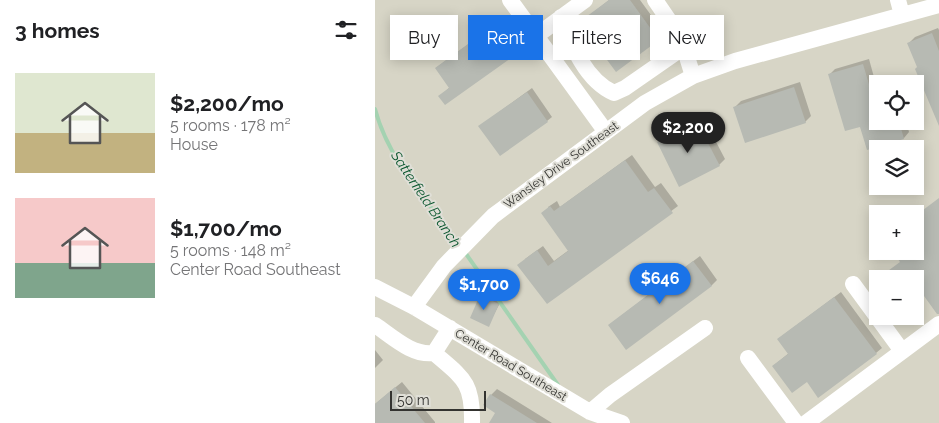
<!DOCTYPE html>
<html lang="en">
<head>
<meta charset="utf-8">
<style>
  body { margin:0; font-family:Raleway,sans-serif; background:#f6f6f6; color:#202124; height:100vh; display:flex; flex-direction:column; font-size:19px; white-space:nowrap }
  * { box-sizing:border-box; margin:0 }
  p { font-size:16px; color:#757577 }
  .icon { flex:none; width:28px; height:28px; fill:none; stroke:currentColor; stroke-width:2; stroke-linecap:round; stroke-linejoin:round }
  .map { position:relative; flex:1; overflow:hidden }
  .side { display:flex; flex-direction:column; background:#fff; width:375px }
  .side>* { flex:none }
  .hud { position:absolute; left:15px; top:15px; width:474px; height:45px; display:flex; gap:10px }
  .buttons { position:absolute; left:494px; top:75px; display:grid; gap:10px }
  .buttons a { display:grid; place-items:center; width:55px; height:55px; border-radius:0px; background:#fff; box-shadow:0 2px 12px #0003; font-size:25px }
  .scale { position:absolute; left:15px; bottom:12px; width:96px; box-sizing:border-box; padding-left:5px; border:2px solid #333330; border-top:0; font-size:14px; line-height:18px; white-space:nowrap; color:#333330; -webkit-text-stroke:4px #e0dfd7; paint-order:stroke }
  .price { position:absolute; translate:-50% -42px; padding:0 11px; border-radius:18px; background:#1a73e8; color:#fff; font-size:16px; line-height:32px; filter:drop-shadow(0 1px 2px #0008) }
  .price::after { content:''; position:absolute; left:50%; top:30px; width:15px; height:11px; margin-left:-8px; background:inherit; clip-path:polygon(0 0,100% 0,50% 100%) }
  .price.current { background:#222; color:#fff }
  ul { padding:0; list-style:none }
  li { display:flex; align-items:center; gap:15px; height:125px; padding:0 15px }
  li span { display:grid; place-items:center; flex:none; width:140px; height:100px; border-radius:0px; color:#555 }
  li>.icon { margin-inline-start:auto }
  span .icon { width:60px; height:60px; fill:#fffc; stroke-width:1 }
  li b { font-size:21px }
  h2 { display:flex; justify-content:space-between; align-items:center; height:60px; padding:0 15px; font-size:21px }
  .chip { padding:0 18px; border-radius:0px; background:#fff; box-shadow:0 2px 12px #0003; font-size:18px; line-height:45px }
  .chip.current { background:#1a73e8; color:#fff }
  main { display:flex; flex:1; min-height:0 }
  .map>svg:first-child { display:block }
  .built { fill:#d7d5c6; fill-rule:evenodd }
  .shadow { fill:#0003 }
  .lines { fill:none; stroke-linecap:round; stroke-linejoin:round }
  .stream { stroke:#a4d2b1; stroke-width:4 }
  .building { fill:#b7bab3 }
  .minor { stroke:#fff; stroke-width:16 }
  .labels { text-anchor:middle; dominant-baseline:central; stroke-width:4; stroke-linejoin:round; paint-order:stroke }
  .street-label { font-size:12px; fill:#333330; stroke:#e0dfd7 }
  .water-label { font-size:14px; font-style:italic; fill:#0a572f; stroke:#e0dfd7 }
</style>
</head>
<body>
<main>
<section class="side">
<h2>3 homes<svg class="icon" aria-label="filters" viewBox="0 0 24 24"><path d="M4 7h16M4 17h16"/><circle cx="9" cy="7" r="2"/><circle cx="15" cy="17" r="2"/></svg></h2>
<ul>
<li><span style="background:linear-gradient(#dfe7d0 60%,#c2b280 0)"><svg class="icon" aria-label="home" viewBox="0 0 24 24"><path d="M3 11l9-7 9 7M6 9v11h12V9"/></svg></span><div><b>$2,200/mo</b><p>5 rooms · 178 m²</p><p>House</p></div></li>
<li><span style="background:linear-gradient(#f6c9c9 65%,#7fa58c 0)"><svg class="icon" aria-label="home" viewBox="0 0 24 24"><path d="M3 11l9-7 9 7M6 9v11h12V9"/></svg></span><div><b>$1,700/mo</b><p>5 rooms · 148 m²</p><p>Center Road Southeast</p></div></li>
</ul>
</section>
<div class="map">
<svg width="564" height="423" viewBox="0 0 564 423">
  <rect width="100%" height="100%" fill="#e0dfd7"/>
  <path class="built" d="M 0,0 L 564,0 L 564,423 L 0,423 ZM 502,84 L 540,84 L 540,121 L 502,121 ZM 502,149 L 540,149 L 540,186 L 502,186 ZM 502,214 L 540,214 L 540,251 L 502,251 ZM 502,279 L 540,279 L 540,316 L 502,316 Z"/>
  <path class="shadow" d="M 234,0 L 265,0 L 289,33 L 241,70 L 206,22 Z
    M 129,18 L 148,46 L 142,52 L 65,96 L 75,87 L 61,68 Z
    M 563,28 L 564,30 L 564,123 L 542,69 L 544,67 L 534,43 L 540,37 Z
    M 494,59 L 502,88 L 502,121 L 531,121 L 534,132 L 529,138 L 486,125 L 454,75 L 460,69 Z
    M 425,82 L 436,116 L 430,122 L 360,107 L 366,101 Z
    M 157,88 L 177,117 L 172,121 L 105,126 Z
    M 328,117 L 350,159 L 344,165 L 284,143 L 289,137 Z
    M 257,155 L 280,187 L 286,183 L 303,206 L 172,303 L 150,259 L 168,246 L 179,261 L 194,250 L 173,207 L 182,201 L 185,207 Z
    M 325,256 L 342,280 L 336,286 L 234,325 Z
    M 466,292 L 507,348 L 501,353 L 432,380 L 398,366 L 414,353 L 403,339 Z
    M 109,293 L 126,301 L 113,326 L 106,296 Z
    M 0,350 L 8,360 L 0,368 Z
    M 27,382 L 60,422 L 60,423 L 0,423 L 0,404 Z
    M 122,389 L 177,423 L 115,423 L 122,412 L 116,395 Z"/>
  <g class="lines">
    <path class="stream" d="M 0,109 C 14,162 54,202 85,246
      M 89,251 L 183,385"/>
  </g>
  <path class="building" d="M 234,0 L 255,0 L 284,40 L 241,72 L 204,22 Z
    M 122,23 L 143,53 L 70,105 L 63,96 L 74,88 L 60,68 Z
    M 557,33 L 564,51 L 564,126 L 540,69 L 542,67 L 532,43 Z
    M 488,64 L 498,98 L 502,97 L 502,121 L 524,121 L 529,139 L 492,150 L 485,127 L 470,131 L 453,74 Z
    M 419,87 L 431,123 L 370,143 L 358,107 Z
    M 152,92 L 173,122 L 125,156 L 103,126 Z
    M 322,122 L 345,166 L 304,187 L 282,142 Z
    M 250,160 L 273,192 L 279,188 L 298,213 L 172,304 L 142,265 L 162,250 L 173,266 L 193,251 L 166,213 L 175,206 L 179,211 Z
    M 564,198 L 564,314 L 562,314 L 544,289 L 540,292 L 540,279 L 502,279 L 525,262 L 517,251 L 540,251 L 540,216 Z
    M 318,261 L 337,286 L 251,350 L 233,325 Z
    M 105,295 L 124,304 L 114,327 L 95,318 Z
    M 459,297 L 502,354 L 443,398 L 432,382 L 417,393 L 397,366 L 413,354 L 402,339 Z
    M 20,387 L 50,423 L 0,423 L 0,404 Z
    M 115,394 L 162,423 L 114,423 L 120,413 L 108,405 Z"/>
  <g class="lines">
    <path class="minor" d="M 135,0 L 231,132
      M 280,0 L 306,38 L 318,76
      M 523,0 L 527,15
      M 186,17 C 197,45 210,80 239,93 L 250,88 L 309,47
      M 161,36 L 210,0
      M 478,284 L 527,351
      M 0,287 L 39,307 L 215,412 L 247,423
      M 39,307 L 69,266 L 118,216 L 270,103 L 318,76 L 360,61 L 564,5
      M 0,325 C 18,337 37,356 59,353 L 75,328
      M 59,353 C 88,378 98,382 97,423
      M 373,358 L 421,423
      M 215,412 L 235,395 L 330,328
      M 431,423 L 564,324"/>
  </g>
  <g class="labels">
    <g class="street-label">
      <text transform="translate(186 165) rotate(-36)">Wansley Drive Southeast</text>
      <text transform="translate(136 365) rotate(31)">Center Road Southeast</text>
    </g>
    <g class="water-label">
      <text transform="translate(51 199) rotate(56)">Satterfield Branch</text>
    </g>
  </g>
</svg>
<div class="buttons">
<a><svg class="icon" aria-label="locate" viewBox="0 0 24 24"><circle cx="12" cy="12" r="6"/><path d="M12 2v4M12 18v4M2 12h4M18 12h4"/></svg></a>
<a><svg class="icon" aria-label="layers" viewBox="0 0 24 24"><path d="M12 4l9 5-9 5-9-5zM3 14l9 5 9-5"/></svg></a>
<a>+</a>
<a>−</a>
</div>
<div class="scale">50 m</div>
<b class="price current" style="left:313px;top:154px">$2,200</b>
<b class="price" style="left:285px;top:305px">$646</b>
<b class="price" style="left:109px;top:311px">$1,700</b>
<div class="hud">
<a class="chip">Buy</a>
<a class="chip current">Rent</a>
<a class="chip">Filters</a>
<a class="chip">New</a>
</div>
</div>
</main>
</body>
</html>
